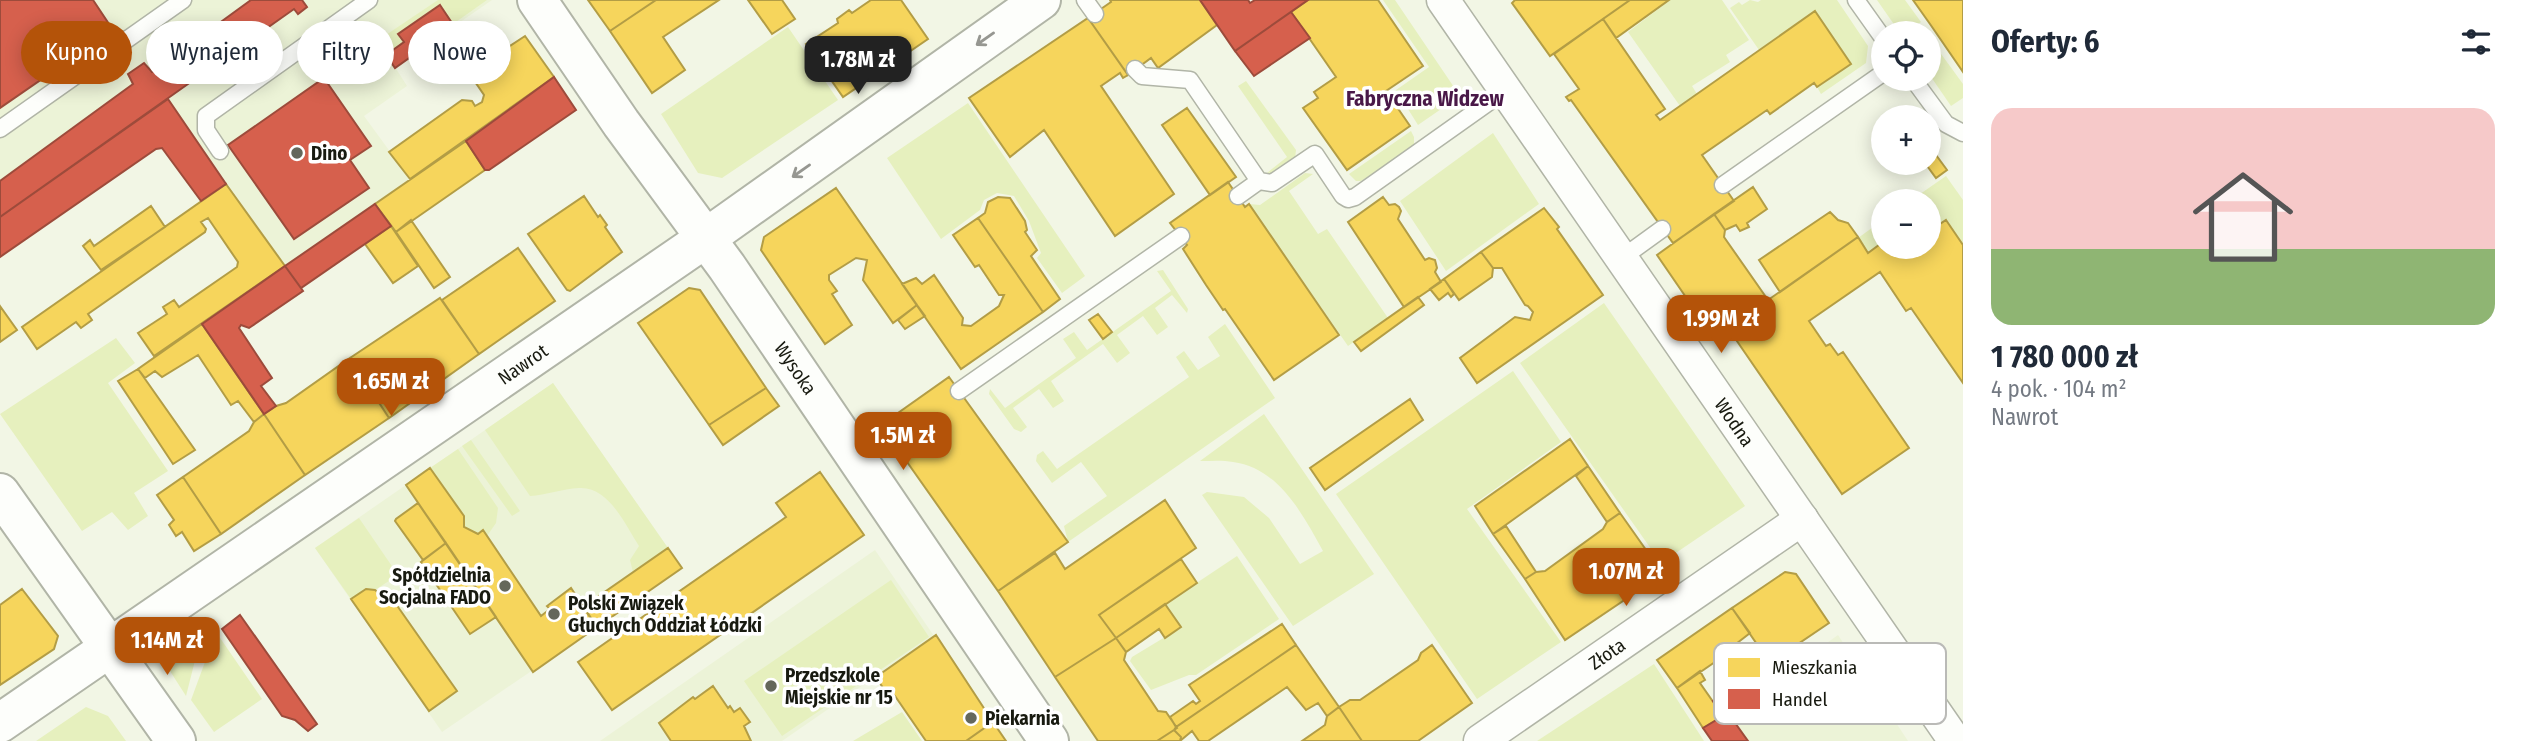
<!DOCTYPE html>
<html lang="pl">
<head>
<meta charset="utf-8">
<style>
  body { margin:0; font-family:"Fira Sans Condensed",sans-serif; background:#f6f6f7; color:#1f2937; height:100vh; display:flex; flex-direction:column; font-size:26px; white-space:nowrap }
  * { box-sizing:border-box; margin:0 }
  p { font-size:23px; color:#747a83 }
  .icon { flex:none; width:38px; height:38px; fill:none; stroke:currentColor; stroke-width:2; stroke-linecap:round; stroke-linejoin:round }
  .map { position:relative; flex:1; overflow:hidden }
  .panel { display:flex; flex-direction:column; background:#fff; width:560px }
  .panel>* { flex:none }
  .hud { position:absolute; left:21px; top:21px; width:665px; height:63px; display:flex; gap:14px }
  .controls { position:absolute; left:1871px; top:21px; display:grid; gap:14px }
  .controls a { display:grid; place-items:center; width:70px; height:70px; border-radius:50%; background:#fff; box-shadow:0 4px 18px #0003; font-size:35px }
  .price { position:absolute; translate:-50% -60px; padding:0 16px; border-radius:14px; background:#b45309; color:#fff; font-size:23px; line-height:46px; filter:drop-shadow(0 2px 4px #0008) }
  .price::after { content:''; position:absolute; left:50%; top:42px; width:21px; height:16px; margin-left:-10px; background:inherit; clip-path:polygon(0 0,100% 0,50% 100%) }
  .price.active { background:#222; color:#fff }
  ul { padding:0; list-style:none }
  li { display:grid; align-content:center; gap:14px; height:371px; padding:0 28px }
  li span { display:grid; place-items:center; height:217px; border-radius:21px; color:#555 }
  li>.icon { margin-inline-start:auto }
  span .icon { width:126px; height:126px; fill:#fffc; stroke-width:1 }
  li b { font-size:30px }
  h2 { display:flex; justify-content:space-between; align-items:center; height:84px; padding:0 28px; font-size:30px }
  .chip { padding:0 24px; border-radius:32px; background:#fff; box-shadow:0 4px 18px #0003; font-size:24px; line-height:63px }
  .chip.active { background:#b45309; color:#fff }
  main { display:flex; flex:1; min-height:0 }
  .map>svg:first-child { display:block }
  .built { fill:#ecf3d7 }
  .green { fill:#e6f0be }
  .homes { fill:#f6d55c; stroke:#b39d45; stroke-width:2 }
  .shops { fill:#d6604d; stroke:#9d4b3b; stroke-width:2 }
  .lines { fill:none; stroke-linecap:round; stroke-linejoin:round }
  .service-casing { stroke:#b1b5a7; stroke-width:19 }
  .minor-casing { stroke:#b1b5a7; stroke-width:35 }
  .tertiary-casing { stroke:#b1b5a7; stroke-width:42 }
  .service { stroke:#fdfefb; stroke-width:16 }
  .minor { stroke:#fdfefb; stroke-width:32 }
  .tertiary { stroke:#fdfefb; stroke-width:38 }
  .oneway { stroke:#969791 }
  .poi-dot { fill:#64675b; stroke:#fff; stroke-width:2.5 }
  .labels { text-anchor:middle; dominant-baseline:central; stroke-width:7; stroke-linejoin:round; paint-order:stroke }
  .poi-label { font-size:19px; font-weight:bold; fill:#181a10; stroke:#fff; text-anchor:start }
  .street-label { font-size:19px; fill:#181a10; stroke:#fff }
  .neighbourhood-label { font-size:21px; font-weight:bold; fill:#491848; stroke:#fff }
  .key { fill:#fff; stroke:#babab7; stroke-width:2 }
  .key-label { font-size:19px; fill:#181a10 }
</style>
</head>
<body>
<main>
<div class="map">
<svg width="1963" height="741" viewBox="0 0 1963 741">
  <rect width="100%" height="100%" fill="#f2f6e5"/>
  <path class="built" d="M 0,0 L 492,0 L 395,67 L 407,86 L 364,116 L 410,179 L 285,266 L 168,99 L 0,217 Z
    M 553,383 L 682,568 L 442,732 L 315,548 Z
    M 875,550 L 934,636 L 782,741 L 600,741 Z
    M 1838,635 L 1908,741 L 1748,741 L 1729,713 Z"/>
  <path class="green" d="M 438,0 L 487,0 L 453,24 L 439,5 L 399,34 L 404,42 L 383,57 L 375,45 L 377,41 Z
    M 1383,0 L 1395,0 L 1460,96 L 1418,125 L 1396,90 L 1429,67 Z
    M 1670,0 L 1722,0 L 1749,40 L 1726,55 L 1730,62 L 1692,86 L 1697,94 L 1680,106 L 1628,32 Z
    M 1750,0 L 1758,2 L 1761,0 L 1837,0 L 1868,46 L 1866,63 L 1821,94 L 1817,87 L 1851,64 L 1815,12 L 1759,50 L 1730,8 L 1739,2 L 1742,5 Z
    M 1877,0 L 1905,0 L 1921,22 L 1905,33 L 1900,33 Z
    M 788,27 L 838,100 L 722,178 L 698,173 L 661,114 Z
    M 1928,36 L 1963,84 L 1963,98 L 1951,106 L 1929,74 Z
    M 1246,81 L 1296,150 L 1295,159 L 1274,174 L 1267,173 L 1287,157 L 1238,86 Z
    M 968,103 L 1085,276 L 1062,293 L 1037,258 L 1041,253 L 1029,221 L 1014,196 L 997,193 L 984,200 L 980,210 L 941,239 L 887,158 Z
    M 1411,131 L 1414,137 L 1414,147 L 1361,181 L 1356,181 L 1349,174 Z
    M 1493,133 L 1539,204 L 1446,271 L 1400,201 Z
    M 1305,173 L 1313,174 L 1289,191 L 1318,234 L 1327,229 L 1388,318 L 1348,346 L 1249,204 L 1260,205 Z
    M 1946,176 L 1963,200 L 1963,245 L 1929,232 L 1928,201 L 1910,201 Z
    M 1883,220 L 1883,242 L 1868,253 L 1858,238 Z
    M 1163,270 L 1188,309 L 1187,313 L 1172,295 L 1155,308 L 1168,327 L 1157,335 L 1143,316 L 1117,335 L 1130,353 L 1117,363 L 1103,344 L 1051,381 L 1064,401 L 1053,408 L 1039,389 L 1013,408 L 1027,427 L 1021,432 L 1014,429 L 989,394 L 990,389 L 1005,408 L 1076,358 L 1063,339 L 1074,332 L 1087,350 L 1171,291 L 1157,271 Z
    M 1604,303 L 1745,506 L 1661,563 L 1520,363 Z
    M 1225,324 L 1275,398 L 1068,542 L 1064,526 L 1107,496 L 1081,462 L 1052,483 L 1036,461 L 1037,455 L 1043,451 L 1057,469 L 1189,377 L 1176,357 L 1184,351 L 1198,370 L 1220,356 L 1208,337 Z
    M 116,338 L 135,363 L 108,383 L 168,471 L 134,493 L 148,516 L 128,530 L 112,512 L 82,531 L 0,414 Z
    M 1513,371 L 1561,442 L 1467,509 L 1561,642 L 1477,699 L 1336,494 Z
    M 553,383 L 668,548 L 633,572 L 630,560 L 639,546 C 625,525 609,486 579,488 C 562,489 546,495 530,496 L 485,430 Z
    M 1264,414 L 1374,574 L 1293,626 L 1202,495 L 1207,492 L 1244,497 L 1269,518 L 1300,564 L 1323,551 C 1303,515 1279,468 1233,462 C 1223,460 1211,461 1200,461 Z
    M 471,440 L 520,511 L 512,516 L 462,446 Z
    M 458,449 L 498,508 L 496,523 L 487,536 L 483,531 L 478,534 L 464,527 L 430,468 Z
    M 359,518 L 398,575 L 375,590 L 365,589 L 351,599 L 315,548 Z
    M 1237,556 L 1279,619 L 1196,675 L 1189,675 L 1151,690 L 1130,661 L 1132,657 L 1180,628 L 1165,604 Z
    M 891,580 L 929,637 L 782,736 L 744,681 Z
    M 204,625 L 186,696 L 161,657 Z
    M 216,632 L 262,699 L 214,732 L 191,700 Z
    M 1654,664 L 1704,741 L 1537,741 Z
    M 86,707 L 108,716 L 126,741 L 36,741 Z
    M 902,712 L 922,741 L 853,741 Z"/>
  <path class="homes" d="M 588,0 L 656,0 L 610,31 Z
    M 656,0 L 719,0 L 663,37 L 685,70 L 652,93 L 610,31 Z
    M 748,0 L 782,0 L 795,19 L 772,34 Z
    M 871,0 L 901,0 L 928,39 L 843,97 L 806,44 L 838,23 L 837,19 L 849,10 L 852,13 Z
    M 1110,0 L 1200,0 L 1217,25 L 1158,68 L 1151,58 L 1128,75 L 1088,18 L 1111,2 Z
    M 1110,0 L 1200,0 L 1217,25 L 1158,68 L 1151,58 L 1128,75 L 1088,18 L 1111,2 Z
    M 1308,0 L 1378,0 L 1423,66 L 1386,91 L 1410,126 L 1347,170 L 1303,108 L 1318,98 L 1314,92 L 1336,77 L 1291,12 Z
    M 1515,0 L 1630,0 L 1550,56 L 1512,3 Z
    M 1630,0 L 1669,0 L 1616,38 L 1603,19 Z
    M 1913,0 L 1963,0 L 1963,72 L 1930,24 Z
    M 1815,11 L 1851,64 L 1817,87 L 1814,83 L 1770,114 L 1767,110 L 1702,155 L 1734,201 L 1673,243 L 1571,100 L 1569,101 L 1566,97 L 1579,89 L 1554,54 L 1603,19 L 1665,109 L 1656,115 L 1660,120 Z
    M 1088,18 L 1128,75 L 1123,78 L 1120,73 L 1101,86 L 1174,194 L 1115,236 L 1044,130 L 1010,157 L 969,98 Z
    M 525,36 L 554,77 L 410,179 L 389,152 L 462,100 L 472,101 L 475,106 L 482,102 L 484,95 L 469,73 Z
    M 1187,108 L 1236,177 L 1210,195 L 1162,125 Z
    M 1187,108 L 1236,177 L 1210,195 L 1162,125 Z
    M 466,141 L 485,170 L 396,232 L 375,204 Z
    M 1928,144 L 1947,170 L 1936,178 L 1925,163 L 1928,163 Z
    M 1228,182 L 1245,207 L 1249,204 L 1339,335 L 1274,380 L 1225,309 L 1223,310 L 1206,285 L 1183,249 L 1187,245 L 1170,223 Z
    M 226,184 L 285,266 L 154,356 L 138,333 L 167,314 L 163,307 L 174,300 L 179,307 L 237,267 L 238,262 L 208,218 L 201,222 L 206,229 L 205,232 L 88,314 L 92,320 L 81,328 L 76,322 L 37,349 L 22,327 Z
    M 1753,187 L 1767,209 L 1747,223 L 1749,227 L 1740,231 L 1736,225 L 1725,230 L 1714,214 Z
    M 836,188 L 917,305 L 893,323 L 863,280 L 867,260 L 856,258 L 829,275 L 829,280 L 837,291 L 832,294 L 852,325 L 825,344 L 761,250 L 764,237 Z
    M 584,196 L 598,217 L 600,215 L 607,225 L 605,227 L 622,252 L 570,291 L 567,290 L 528,234 Z
    M 998,197 L 1010,198 L 1025,221 L 1027,230 L 1025,232 L 1037,250 L 1031,256 L 1060,299 L 1043,312 L 978,218 L 985,213 L 988,202 Z
    M 1383,197 L 1389,205 L 1395,204 L 1399,207 L 1401,211 L 1398,219 L 1425,260 L 1429,258 L 1435,260 L 1437,268 L 1435,272 L 1441,282 L 1404,307 L 1348,222 Z
    M 151,206 L 165,227 L 101,270 L 83,246 L 90,240 L 94,246 Z
    M 1544,208 L 1559,227 L 1557,229 L 1603,295 L 1477,383 L 1460,358 L 1515,317 L 1530,320 L 1533,312 L 1528,306 L 1525,305 L 1502,268 L 1493,268 L 1481,252 Z
    M 1830,212 L 1838,220 L 1848,223 L 1858,237 L 1780,292 L 1759,260 Z
    M 1714,214 L 1725,230 L 1724,237 L 1768,300 L 1714,338 L 1657,255 Z
    M 978,218 L 1043,312 L 961,369 L 902,284 L 916,278 L 922,284 L 934,275 L 963,318 L 962,325 L 971,326 L 999,306 L 1004,295 L 999,295 L 979,265 L 975,267 L 953,235 Z
    M 411,220 L 450,277 L 434,288 L 396,232 Z
    M 1946,220 L 1963,245 L 1963,383 L 1911,308 L 1906,311 L 1880,272 L 1809,321 L 1826,346 L 1830,344 L 1838,355 L 1843,352 L 1909,448 L 1842,494 L 1728,328 L 1858,237 L 1868,253 L 1883,242 L 1883,247 L 1894,247 L 1900,255 L 1912,247 L 1928,247 L 1928,232 Z
    M 391,226 L 418,266 L 393,283 L 365,244 Z
    M 518,248 L 555,301 L 479,354 L 442,300 Z
    M 1481,252 L 1493,268 L 1492,277 L 1459,300 L 1444,279 Z
    M 1444,279 L 1454,294 L 1451,297 L 1448,293 L 1439,300 L 1430,289 Z
    M 689,288 L 700,290 L 766,388 L 709,425 L 638,323 Z
    M 1418,297 L 1424,305 L 1361,351 L 1354,342 Z
    M 440,298 L 479,354 L 389,418 L 350,358 Z
    M 917,305 L 925,316 L 905,329 L 898,320 Z
    M 0,306 L 17,330 L 0,342 Z
    M 1098,314 L 1112,332 L 1103,339 L 1089,320 Z
    M 202,324 L 264,414 L 254,422 L 238,401 L 231,405 L 198,355 L 162,377 L 155,371 L 145,378 L 138,369 Z
    M 350,358 L 389,418 L 305,475 L 264,414 L 276,406 L 286,403 Z
    M 138,369 L 195,450 L 173,464 L 118,381 Z
    M 949,377 L 1068,542 L 998,591 L 881,425 Z
    M 766,388 L 779,406 L 723,445 L 709,425 Z
    M 1410,399 L 1423,420 L 1325,490 L 1310,468 Z
    M 264,414 L 305,475 L 221,534 L 183,477 L 249,431 L 254,422 Z
    M 1570,439 L 1588,466 L 1493,534 L 1475,506 Z
    M 1588,466 L 1620,513 L 1607,522 L 1576,476 Z
    M 430,468 L 464,516 L 464,527 L 478,534 L 483,530 L 541,616 L 550,609 L 547,606 L 571,588 L 597,627 L 533,672 L 406,485 Z
    M 820,472 L 864,535 L 612,710 L 578,662 L 786,517 L 776,503 Z
    M 183,477 L 221,534 L 194,551 L 182,532 L 176,536 L 169,525 L 174,520 L 157,495 Z
    M 1165,500 L 1196,548 L 1099,615 L 1116,638 L 1055,677 L 998,591 L 1055,553 L 1065,569 Z
    M 418,503 L 496,617 L 470,634 L 421,562 L 423,560 L 395,521 L 396,519 Z
    M 418,503 L 446,543 L 423,560 L 395,521 L 396,519 Z
    M 1620,513 L 1663,574 L 1565,640 L 1525,579 L 1536,572 L 1545,571 L 1603,529 L 1607,522 Z
    M 1506,526 L 1536,572 L 1525,579 L 1493,534 Z
    M 446,543 L 496,617 L 470,634 L 421,562 Z
    M 668,548 L 682,568 L 597,627 L 583,607 Z
    M 1181,559 L 1197,583 L 1116,638 L 1099,615 Z
    M 1785,572 L 1796,574 L 1829,623 L 1770,663 L 1732,608 Z
    M 22,589 L 58,636 L 54,649 L 0,685 L 0,605 Z
    M 366,589 L 375,590 L 385,598 L 387,595 L 391,597 L 457,691 L 429,711 L 351,599 Z
    M 366,589 L 375,590 L 385,598 L 387,595 L 391,597 L 457,691 L 429,711 L 351,599 Z
    M 1165,604 L 1181,627 L 1165,638 L 1159,629 L 1126,652 L 1116,638 Z
    M 1732,608 L 1750,633 L 1732,647 L 1731,651 L 1677,688 L 1657,660 Z
    M 1282,624 L 1296,645 L 1176,727 L 1170,717 L 1193,701 L 1196,704 L 1200,701 L 1189,685 Z
    M 936,635 L 993,722 L 966,741 L 926,741 L 895,696 L 885,691 L 876,677 Z
    M 1116,638 L 1126,652 L 1124,660 L 1158,711 L 1166,712 L 1177,728 L 1157,741 L 1098,741 L 1055,677 Z
    M 1296,645 L 1339,707 L 1327,716 L 1318,703 L 1306,710 L 1287,687 L 1208,741 L 1199,741 L 1192,731 L 1180,741 L 1181,737 L 1174,730 L 1176,727 Z
    M 1432,645 L 1472,703 L 1418,741 L 1362,741 L 1339,707 L 1350,700 L 1360,700 L 1418,660 L 1421,653 Z
    M 1700,671 L 1705,680 L 1700,683 L 1723,716 L 1703,728 L 1677,688 Z
    M 713,686 L 728,708 L 730,706 L 734,712 L 740,708 L 750,722 L 744,726 L 751,741 L 671,741 L 659,723 L 693,697 L 695,699 Z
    M 1339,707 L 1362,741 L 1302,741 L 1325,725 L 1327,716 Z
    M 993,722 L 1006,741 L 966,741 Z
    M 1174,730 L 1181,737 L 1180,741 L 1157,741 Z"/>
  <path class="shops" d="M 0,0 L 93,0 L 113,30 L 0,108 Z
    M 251,0 L 302,0 L 307,7 L 298,14 L 294,9 L 0,217 L 0,181 L 133,84 L 128,74 L 144,63 L 152,72 Z
    M 1200,0 L 1248,0 L 1250,3 L 1255,0 L 1308,0 L 1235,51 Z
    M 1200,0 L 1248,0 L 1250,3 L 1255,0 L 1308,0 L 1235,51 Z
    M 440,5 L 454,26 L 395,68 L 386,55 L 404,42 L 398,34 Z
    M 1291,12 L 1310,38 L 1254,76 L 1235,51 Z
    M 554,77 L 576,110 L 489,170 L 485,170 L 466,141 Z
    M 324,78 L 371,146 L 350,160 L 369,188 L 294,239 L 228,145 Z
    M 168,99 L 226,184 L 201,201 L 162,148 L 156,149 L 0,257 L 0,217 Z
    M 375,204 L 391,226 L 301,288 L 285,266 Z
    M 285,266 L 303,291 L 249,328 L 241,325 L 239,328 L 272,378 L 261,386 L 276,406 L 264,414 L 202,324 Z
    M 240,615 L 317,724 L 308,731 L 295,720 L 282,716 L 222,629 Z
    M 1725,693 L 1736,708 L 1723,716 L 1713,701 Z
    M 1728,713 L 1748,741 L 1712,741 L 1703,728 Z"/>
  <g class="lines">
    <defs>
      <path id="service" d="M 1085,0 L 1095,14
        M 1856,0 L 1883,38
        M 1135,69 L 1142,76 L 1190,80 L 1259,181 L 1272,183 L 1315,154 L 1343,196 L 1348,199 L 1355,197 L 1506,90
        M 1913,79 L 1946,124 L 1963,133
        M 0,129 L 183,0
        M 220,151 L 206,130 L 206,116 L 369,0
        M 1723,185 L 1883,73
        M 1238,196 L 1259,181
        M 1622,258 L 1662,229
        M 959,391 L 1181,236
        M 860,461 L 891,439"/>
      <g id="minor">
        <path id="s1" d="M 1443,0 L 1955,741"/>
        <path id="s2" d="M 1480,741 L 1802,519"/>
      </g>
      <g id="tertiary">
        <path id="s3" d="M 537,0 L 621,123 L 727,267 L 1049,741"/>
        <path d="M 0,493 L 176,741"/>
        <path id="s4" d="M 0,723 L 706,238 L 1041,0"/>
      </g>
    </defs>
    <use href="#service" class="service-casing"/>
    <use href="#minor" class="minor-casing"/>
    <use href="#tertiary" class="tertiary-casing"/>
    <use href="#service" class="service"/>
    <use href="#minor" class="minor"/>
    <use href="#tertiary" class="tertiary"/>
  </g>
  <defs><path id="oneway-shaft" d="M-6 0H5M1.5-3L5.5 0L1.5 3" fill="none" stroke-width="1.6" stroke-linecap="round" stroke-linejoin="round" transform="scale(1.75)"/></defs>
  <g class="oneway">
    <use href="#oneway-shaft" transform="translate(985 39) rotate(145)"/>
    <use href="#oneway-shaft" transform="translate(801 171) rotate(145)"/>
  </g>
  <g class="poi-dot">
    <circle cx="297" cy="153" r="7"/>
    <circle cx="505" cy="586" r="7"/>
    <circle cx="554" cy="614" r="7"/>
    <circle cx="771" cy="686" r="7"/>
    <circle cx="971" cy="718" r="7"/>
  </g>
  <g class="labels">
    <g class="poi-label">
      <text x="311" y="153">Dino</text>
      <text x="491" y="575" text-anchor="end">Spółdzielnia<tspan x="491" dy="22">Socjalna FADO</tspan></text>
      <text x="568" y="603">Polski Związek<tspan x="568" dy="22">Głuchych Oddział Łódzki</tspan></text>
      <text x="785" y="675">Przedszkole<tspan x="785" dy="22">Miejskie nr 15</tspan></text>
      <text x="985" y="718">Piekarnia</text>
    </g>
    <g class="street-label">
      <text stroke="none"><textPath href="#s4" startOffset="634">Nawrot</textPath></text>
      <text stroke="none"><textPath href="#s3" startOffset="450">Wysoka</textPath></text>
      <text stroke="none"><textPath href="#s1" startOffset="513">Wodna</textPath></text>
      <text stroke="none"><textPath href="#s2" startOffset="154">Złota</textPath></text>
    </g>
    <g class="neighbourhood-label">
      <text x="1425" y="99">Fabryczna Widzew</text>
    </g>
  </g>
  <rect x="1714" y="643" width="232" height="81" rx="10" class="key"/>
  <rect x="1728" y="658" width="32" height="19" fill="#f6d55c"/>
  <rect x="1728" y="689" width="32" height="20" fill="#d6604d"/>
  <g class="key-label">
    <text x="1772" y="674">Mieszkania</text>
    <text x="1772" y="706">Handel</text>
  </g>
</svg>
<div class="controls">
<a><svg class="icon" aria-label="locate" viewBox="0 0 24 24"><circle cx="12" cy="12" r="6"/><path d="M12 2v4M12 18v4M2 12h4M18 12h4"/></svg></a>
<a>+</a>
<a>−</a>
</div>
<b class="price active" style="left:858px;top:96px">1.78M zł</b>
<b class="price" style="left:1721px;top:355px">1.99M zł</b>
<b class="price" style="left:391px;top:418px">1.65M zł</b>
<b class="price" style="left:903px;top:472px">1.5M zł</b>
<b class="price" style="left:1626px;top:608px">1.07M zł</b>
<b class="price" style="left:167px;top:677px">1.14M zł</b>
<div class="hud">
<a class="chip active">Kupno</a>
<a class="chip">Wynajem</a>
<a class="chip">Filtry</a>
<a class="chip">Nowe</a>
</div>
</div>
<section class="panel">
<h2>Oferty: 6<svg class="icon" aria-label="filters" viewBox="0 0 24 24"><path d="M4 7h16M4 17h16"/><circle cx="9" cy="7" r="2"/><circle cx="15" cy="17" r="2"/></svg></h2>
<ul>
<li><span style="background:linear-gradient(#f6c9c9 65%,#8fb573 0)"><svg class="icon" aria-label="home" viewBox="0 0 24 24"><path d="M3 11l9-7 9 7M6 9v11h12V9"/></svg></span><div><b>1 780 000 zł</b><p>4 pok. · 104 m²</p><p>Nawrot</p></div></li>
</ul>
</section>
</main>
</body>
</html>
